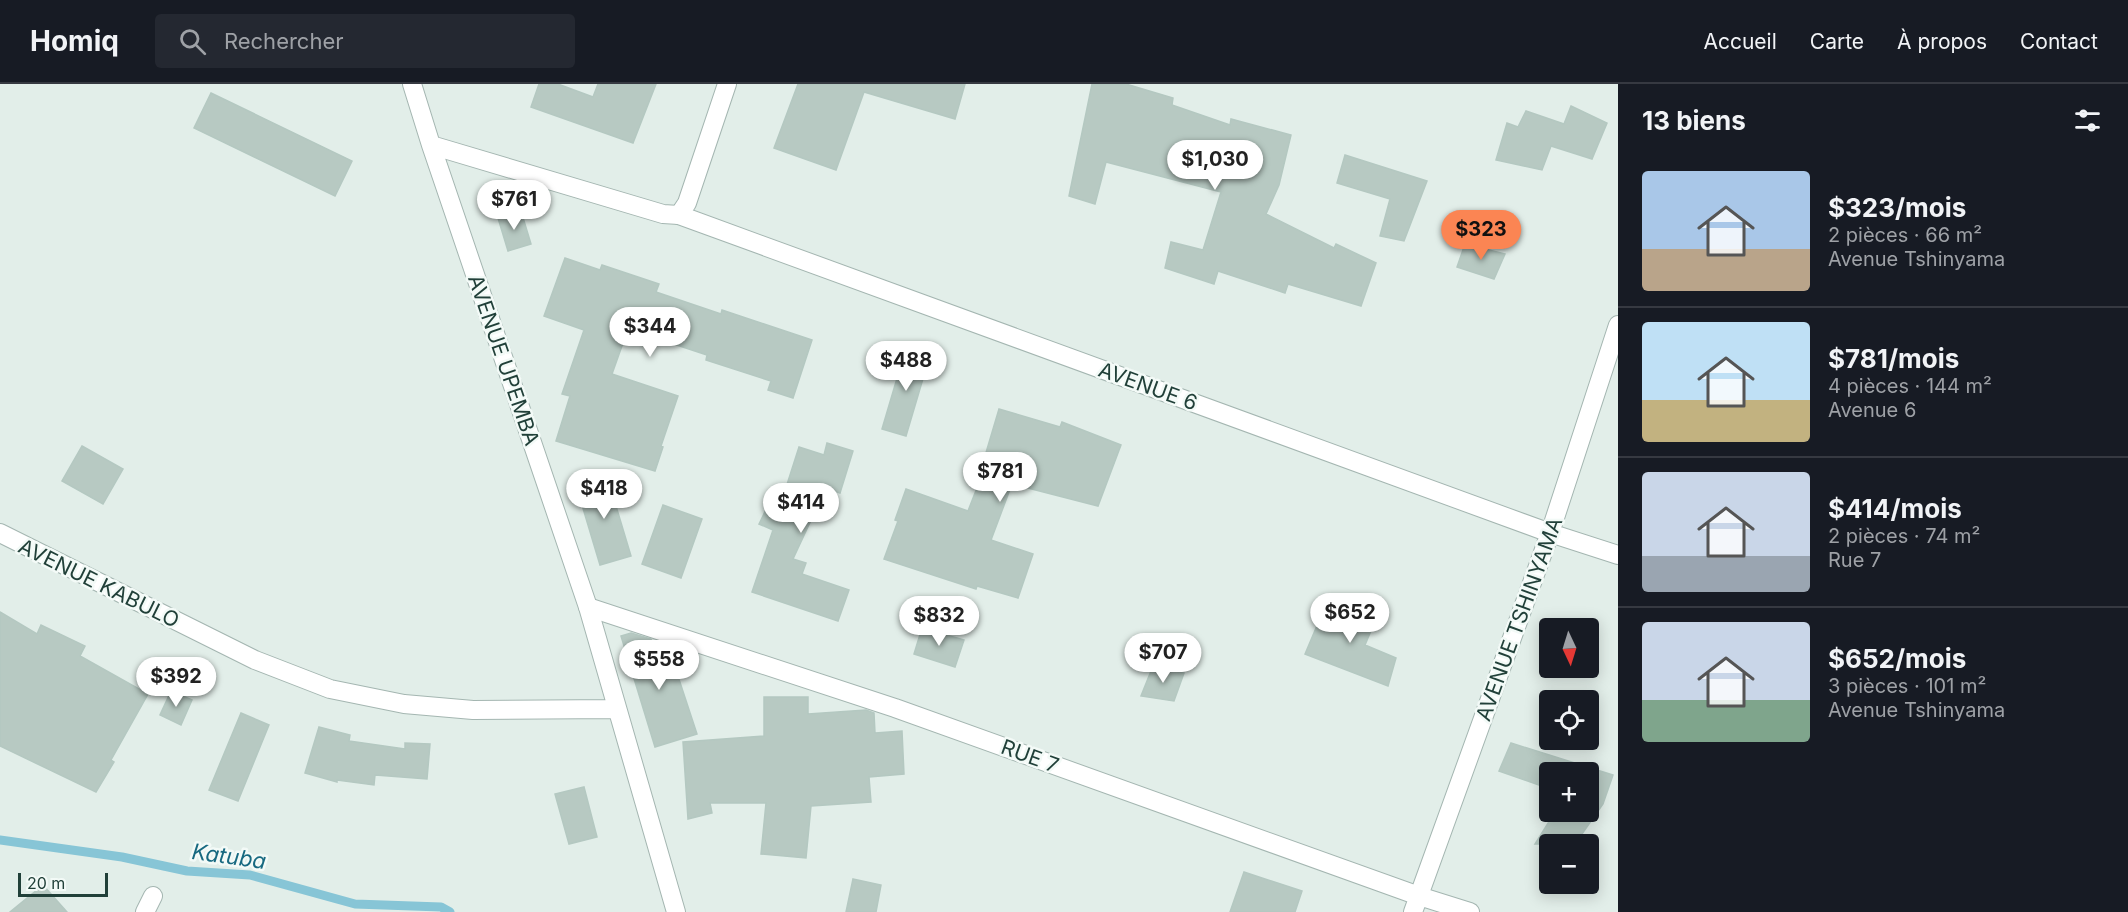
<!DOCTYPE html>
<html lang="fr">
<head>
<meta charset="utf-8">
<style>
  body { margin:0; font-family:Inter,sans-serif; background:#242831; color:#f1f3f6; height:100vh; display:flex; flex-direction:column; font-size:22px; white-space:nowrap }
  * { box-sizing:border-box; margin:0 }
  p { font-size:20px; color:#9ea1a6 }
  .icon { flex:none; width:33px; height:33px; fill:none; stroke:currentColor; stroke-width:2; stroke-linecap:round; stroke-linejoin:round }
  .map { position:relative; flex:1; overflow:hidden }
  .drawer { display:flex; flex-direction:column; background:#171b24; width:510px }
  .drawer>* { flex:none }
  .needle { width:39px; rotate:176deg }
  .tools { position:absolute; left:1539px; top:534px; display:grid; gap:12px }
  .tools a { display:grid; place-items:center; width:60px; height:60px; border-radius:6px; background:#171b24; box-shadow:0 3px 15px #0003; font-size:30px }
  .scale { position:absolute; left:18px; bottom:15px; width:90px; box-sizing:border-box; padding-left:6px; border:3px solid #214039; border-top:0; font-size:16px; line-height:21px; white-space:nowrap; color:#214039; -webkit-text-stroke:4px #f3faf7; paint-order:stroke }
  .price { position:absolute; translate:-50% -51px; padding:0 14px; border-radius:21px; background:#fff; color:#222; font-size:20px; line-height:39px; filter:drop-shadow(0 2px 3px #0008) }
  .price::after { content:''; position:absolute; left:50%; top:36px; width:18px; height:14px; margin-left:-9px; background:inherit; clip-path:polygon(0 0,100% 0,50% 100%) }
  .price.on { background:#fb8553; color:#111 }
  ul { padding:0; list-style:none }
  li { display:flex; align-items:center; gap:18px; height:150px; padding:0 24px }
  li+li { border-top:2px solid #363941 }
  li span { display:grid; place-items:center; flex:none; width:168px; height:120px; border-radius:6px; color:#555 }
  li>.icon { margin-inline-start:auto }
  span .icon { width:72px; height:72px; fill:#fffc; stroke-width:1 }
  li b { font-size:26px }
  h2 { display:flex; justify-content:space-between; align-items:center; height:72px; padding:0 24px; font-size:26px }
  header { display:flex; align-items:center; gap:36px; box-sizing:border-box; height:84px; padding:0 30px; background:#171b24; border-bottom:2px solid #363941 }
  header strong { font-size:28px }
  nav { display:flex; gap:33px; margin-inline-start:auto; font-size:21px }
  .search { width:420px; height:54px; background:#242831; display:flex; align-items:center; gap:15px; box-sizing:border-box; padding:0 21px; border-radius:6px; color:#9ea1a6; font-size:22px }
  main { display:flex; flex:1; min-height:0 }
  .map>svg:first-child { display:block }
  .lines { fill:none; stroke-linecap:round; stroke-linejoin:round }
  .stream { stroke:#87c5d6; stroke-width:9 }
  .building { fill:#b7c9c2; stroke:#b4c8c1; stroke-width:1.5 }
  .minor-casing { stroke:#a4b6b1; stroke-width:20 }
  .tertiary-casing { stroke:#a4b6b1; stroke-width:20 }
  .minor { stroke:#fff; stroke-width:18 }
  .tertiary { stroke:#fff; stroke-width:18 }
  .labels { text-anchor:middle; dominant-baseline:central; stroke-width:5; stroke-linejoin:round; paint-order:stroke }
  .street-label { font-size:21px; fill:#214039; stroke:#f3faf7 }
  .water-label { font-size:22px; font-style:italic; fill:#176980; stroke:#f3faf7 }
</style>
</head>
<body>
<header>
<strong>Homiq</strong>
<div class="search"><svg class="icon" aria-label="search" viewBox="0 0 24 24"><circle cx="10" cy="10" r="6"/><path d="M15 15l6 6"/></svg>Rechercher</div>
<nav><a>Accueil</a><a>Carte</a><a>À propos</a><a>Contact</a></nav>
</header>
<main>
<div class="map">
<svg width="1618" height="828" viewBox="0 0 1618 828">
  <rect width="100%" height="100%" fill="#e2eee9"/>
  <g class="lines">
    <path class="stream" d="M 0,756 L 122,773 L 187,787 L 250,791 L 355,820 L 441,823 L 450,828"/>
  </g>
  <path class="building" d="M 539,0 L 558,0 L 593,13 L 598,0 L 656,0 L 633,59 L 531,23 Z
    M 798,0 L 965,0 L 955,35 L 864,8 L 836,86 L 774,64 Z
    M 1092,0 L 1126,0 L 1173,14 L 1172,21 L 1230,41 L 1231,35 L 1291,51 L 1279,101 L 1266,130 L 1334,164 L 1336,160 L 1376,179 L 1361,222 L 1288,200 L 1285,209 L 1218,187 L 1214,200 L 1165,184 L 1171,158 L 1203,166 L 1221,108 L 1106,78 L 1095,120 L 1069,112 Z
    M 211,9 L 352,77 L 335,112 L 194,44 Z
    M 1571,22 L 1607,39 L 1592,75 L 1551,62 L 1542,86 L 1496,76 L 1507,39 L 1518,43 L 1526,27 L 1564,40 Z
    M 1345,71 L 1427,97 L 1404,157 L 1380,152 L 1390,115 L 1337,99 Z
    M 521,127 L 531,160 L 508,167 L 498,134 Z
    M 1465,160 L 1505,170 L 1494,195 L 1457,183 Z
    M 565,174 L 600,186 L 602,181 L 659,200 L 656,208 L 721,230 L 722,226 L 812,256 L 793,314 L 768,306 L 771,297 L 706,276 L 707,271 L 628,245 L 612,290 L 678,312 L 661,362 L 663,363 L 655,387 L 556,357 L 570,312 L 562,310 L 584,246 L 544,232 Z
    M 906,264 L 930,271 L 906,352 L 882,345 Z
    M 999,325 L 1060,343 L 1062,338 L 1121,361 L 1098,422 L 1012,400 L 991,456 L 1033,470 L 1018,514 L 977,502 L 976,505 L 884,475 L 898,437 L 895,436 L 906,405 L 968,427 L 989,373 L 985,372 Z
    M 827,359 L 853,367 L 840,409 L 826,404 L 793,475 L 806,479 L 802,490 L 849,506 L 838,537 L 752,508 L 773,446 L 759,440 L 774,409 L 783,413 L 799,363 L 824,371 Z
    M 82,362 L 123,385 L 103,420 L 62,397 Z
    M 607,392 L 631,472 L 600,481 L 576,401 Z
    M 663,421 L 702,435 L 681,494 L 642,480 Z
    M 1327,518 L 1376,535 L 1365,561 L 1396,574 L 1388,602 L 1305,570 Z
    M 0,528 L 37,550 L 41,541 L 85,562 L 80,572 L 148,610 L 111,676 L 114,678 L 96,708 L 0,662 Z
    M 922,544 L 964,556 L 955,583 L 914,570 Z
    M 631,549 L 651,555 L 656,572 L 670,568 L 697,650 L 655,663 L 621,552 Z
    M 1153,582 L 1184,589 L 1174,617 L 1141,612 Z
    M 171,607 L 192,616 L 181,641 L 160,631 Z
    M 764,613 L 808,613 L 808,630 L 866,626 L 874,629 L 875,649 L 902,647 L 904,690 L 869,693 L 871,718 L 811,722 L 806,774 L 761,770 L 766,719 L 710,719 L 712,729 L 688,735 L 683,658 L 764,652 Z
    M 241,629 L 269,641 L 238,717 L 209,706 Z
    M 319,643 L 350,651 L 349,657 L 405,665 L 405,659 L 430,660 L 427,695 L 375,691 L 374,701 L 337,696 L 337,698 L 305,689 Z
    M 1511,659 L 1613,691 L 1603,720 L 1575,760 L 1535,760 L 1555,728 L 1588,728 L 1588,688 L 1550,688 L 1550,705 L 1499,687 Z
    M 584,703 L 597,753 L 569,760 L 555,710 Z
    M 1244,788 L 1302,807 L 1295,828 L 1230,828 Z
    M 853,795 L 881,801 L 876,828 L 846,828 Z
    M 43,801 L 67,828 L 10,828 Z"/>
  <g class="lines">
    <defs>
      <path id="minor" d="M 679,131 L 1550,449 L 1618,471
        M 588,523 L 895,624 L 1419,812 L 1470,828
        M 145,828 L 153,812
        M 1413,828 L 1550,449 L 1618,241"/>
      <path id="tertiary" d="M 412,0 L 431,61 L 588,523 L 676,828
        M 431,61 L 663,130 L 679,131 L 687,119 L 727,0
        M 0,449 L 255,576 L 330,605 L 404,620 L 473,626 L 616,625"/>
    </defs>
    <use href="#minor" class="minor-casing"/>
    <use href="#tertiary" class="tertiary-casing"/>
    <use href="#minor" class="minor"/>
    <use href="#tertiary" class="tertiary"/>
  </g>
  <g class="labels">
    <g class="street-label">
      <text transform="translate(504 276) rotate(71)">AVENUE UPEMBA</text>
      <text transform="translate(1148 302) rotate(20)">AVENUE 6</text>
      <text transform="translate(99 499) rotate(26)">AVENUE KABULO</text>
      <text transform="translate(1519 535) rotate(-70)">AVENUE TSHINYAMA</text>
      <text transform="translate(1030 672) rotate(20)">RUE 7</text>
    </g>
    <g class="water-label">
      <text transform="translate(229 772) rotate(8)">Katuba</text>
    </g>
  </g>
</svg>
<div class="tools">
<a><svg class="needle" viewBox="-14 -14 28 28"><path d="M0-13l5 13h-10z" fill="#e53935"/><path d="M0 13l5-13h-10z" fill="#9ea1a6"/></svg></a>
<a><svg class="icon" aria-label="locate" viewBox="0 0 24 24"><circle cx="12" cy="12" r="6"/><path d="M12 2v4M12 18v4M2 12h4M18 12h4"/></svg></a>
<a>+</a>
<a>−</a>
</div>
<div class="scale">20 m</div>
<b class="price" style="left:1215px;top:107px">$1,030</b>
<b class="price" style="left:514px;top:147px">$761</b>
<b class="price on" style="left:1481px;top:177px">$323</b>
<b class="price" style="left:650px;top:274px">$344</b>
<b class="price" style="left:906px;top:308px">$488</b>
<b class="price" style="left:1000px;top:419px">$781</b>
<b class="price" style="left:604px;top:436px">$418</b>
<b class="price" style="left:801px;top:450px">$414</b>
<b class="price" style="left:1350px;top:560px">$652</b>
<b class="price" style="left:939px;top:563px">$832</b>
<b class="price" style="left:1163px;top:600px">$707</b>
<b class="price" style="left:659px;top:607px">$558</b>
<b class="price" style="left:176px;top:624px">$392</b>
</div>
<section class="drawer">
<h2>13 biens<svg class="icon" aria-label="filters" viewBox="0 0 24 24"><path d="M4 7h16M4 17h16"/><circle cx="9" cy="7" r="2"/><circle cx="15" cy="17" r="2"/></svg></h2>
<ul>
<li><span style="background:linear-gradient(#a9c7e8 65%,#b9a48a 0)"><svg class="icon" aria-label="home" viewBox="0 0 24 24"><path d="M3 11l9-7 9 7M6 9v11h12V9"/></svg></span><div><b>$323/mois</b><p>2 pièces · 66 m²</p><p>Avenue Tshinyama</p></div></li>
<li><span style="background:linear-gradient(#bfe0f5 65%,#c2b280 0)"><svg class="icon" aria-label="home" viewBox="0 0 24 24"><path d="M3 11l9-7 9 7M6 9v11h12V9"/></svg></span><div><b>$781/mois</b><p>4 pièces · 144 m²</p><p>Avenue 6</p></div></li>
<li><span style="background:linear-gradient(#c9d6e8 70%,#9aa5b1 0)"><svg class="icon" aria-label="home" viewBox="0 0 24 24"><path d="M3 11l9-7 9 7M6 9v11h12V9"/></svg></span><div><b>$414/mois</b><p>2 pièces · 74 m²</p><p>Rue 7</p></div></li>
<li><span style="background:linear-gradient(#c9d6e8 65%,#7fa58c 0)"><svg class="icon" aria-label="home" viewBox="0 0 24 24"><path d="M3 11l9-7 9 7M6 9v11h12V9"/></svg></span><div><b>$652/mois</b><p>3 pièces · 101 m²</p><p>Avenue Tshinyama</p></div></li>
</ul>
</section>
</main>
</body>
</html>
